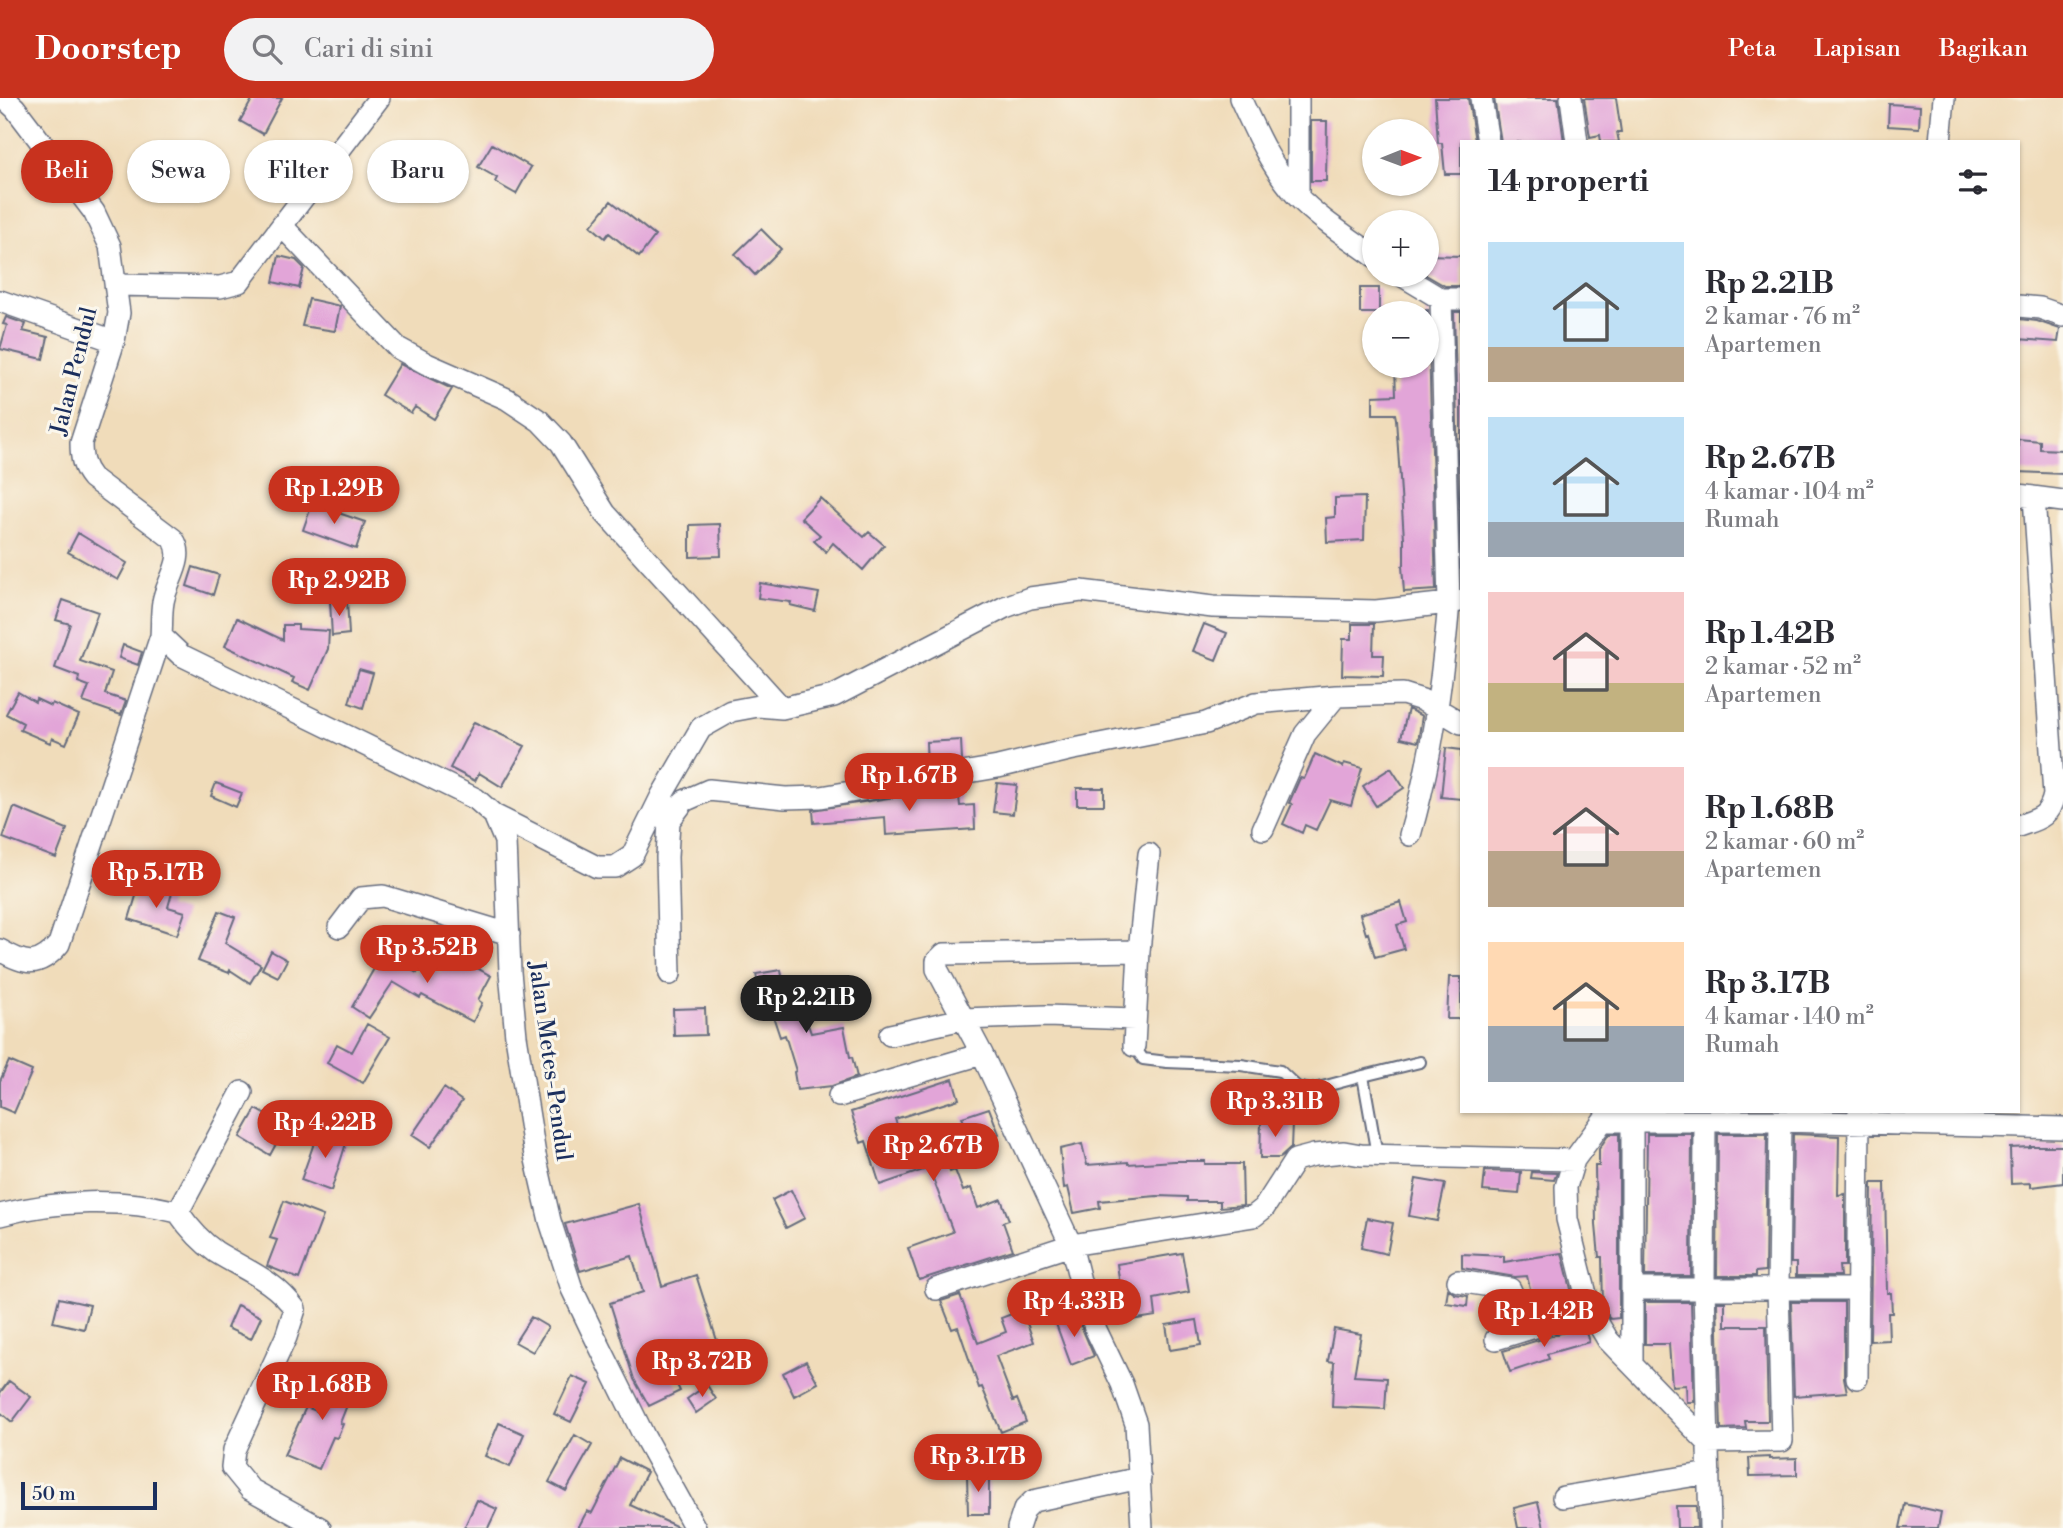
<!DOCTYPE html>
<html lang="id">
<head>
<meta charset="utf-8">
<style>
  body { margin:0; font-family:"Libre Bodoni",serif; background:#f2f2f3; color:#2b2b33; height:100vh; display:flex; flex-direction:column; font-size:26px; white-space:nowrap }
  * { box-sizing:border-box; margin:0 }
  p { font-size:23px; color:#7c7c81 }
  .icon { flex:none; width:38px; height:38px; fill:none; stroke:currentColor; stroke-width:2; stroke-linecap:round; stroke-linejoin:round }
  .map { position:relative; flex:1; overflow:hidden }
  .side { position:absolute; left:1460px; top:42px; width:560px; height:973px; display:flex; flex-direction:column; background:#fff; border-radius:0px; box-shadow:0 2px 5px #0004 }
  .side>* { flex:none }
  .banner { position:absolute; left:21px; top:42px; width:665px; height:63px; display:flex; gap:14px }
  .needle { width:46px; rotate:89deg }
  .tools { position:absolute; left:1362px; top:21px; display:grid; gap:14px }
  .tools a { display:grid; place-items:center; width:77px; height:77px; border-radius:50%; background:#fff; box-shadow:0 2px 5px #0004; font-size:35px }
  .scale { position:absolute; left:21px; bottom:18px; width:136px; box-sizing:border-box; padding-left:7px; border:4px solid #1b2f5e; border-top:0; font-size:19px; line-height:24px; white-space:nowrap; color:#1b2f5e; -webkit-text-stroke:5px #fbf7ec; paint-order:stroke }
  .price { position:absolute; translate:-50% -60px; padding:0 16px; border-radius:24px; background:#c8321e; color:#fff; font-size:23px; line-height:46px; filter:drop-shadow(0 2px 4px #0008) }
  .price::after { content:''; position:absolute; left:50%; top:42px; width:21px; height:16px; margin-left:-10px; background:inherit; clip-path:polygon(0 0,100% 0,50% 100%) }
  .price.current { background:#222; color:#fff }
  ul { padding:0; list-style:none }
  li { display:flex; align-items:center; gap:21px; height:175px; padding:0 28px }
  li span { display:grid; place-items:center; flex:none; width:196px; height:140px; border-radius:0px; color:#555 }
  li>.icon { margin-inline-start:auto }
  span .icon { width:84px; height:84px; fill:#fffc; stroke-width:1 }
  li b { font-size:30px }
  h2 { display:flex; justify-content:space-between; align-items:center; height:84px; padding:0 28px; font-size:30px }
  .chip { padding:0 24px; border-radius:32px; background:#fff; box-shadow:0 2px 5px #0004; font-size:24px; line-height:63px }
  .chip.current { background:#c8321e; color:#fff }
  header { display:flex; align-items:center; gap:42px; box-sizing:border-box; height:98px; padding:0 35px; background:#c8321e; color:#fff }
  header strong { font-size:33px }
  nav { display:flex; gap:38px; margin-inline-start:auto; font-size:24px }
  .search { width:490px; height:63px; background:#f2f2f3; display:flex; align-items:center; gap:18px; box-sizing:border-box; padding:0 24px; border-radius:38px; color:#7c7c81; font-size:26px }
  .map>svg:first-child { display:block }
  .building { fill:#e2a5d8 }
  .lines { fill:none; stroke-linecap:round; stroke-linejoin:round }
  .service-casing { stroke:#666c7e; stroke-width:14 }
  .minor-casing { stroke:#666c7e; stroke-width:24 }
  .service { stroke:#fff; stroke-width:10 }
  .minor { stroke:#fff; stroke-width:21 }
  .labels { text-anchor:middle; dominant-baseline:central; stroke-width:6; stroke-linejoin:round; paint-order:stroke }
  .street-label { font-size:23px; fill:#1b2f5e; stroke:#fbf7ec }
</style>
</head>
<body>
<header>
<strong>Doorstep</strong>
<div class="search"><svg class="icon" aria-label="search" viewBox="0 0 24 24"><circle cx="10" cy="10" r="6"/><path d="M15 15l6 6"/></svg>Cari di sini</div>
<nav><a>Peta</a><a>Lapisan</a><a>Bagikan</a></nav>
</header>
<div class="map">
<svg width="2063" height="1430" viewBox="0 0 2063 1430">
  <rect width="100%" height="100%" fill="#fbf7ec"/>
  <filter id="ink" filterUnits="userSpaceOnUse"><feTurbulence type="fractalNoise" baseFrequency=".0143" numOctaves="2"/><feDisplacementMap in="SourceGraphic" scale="14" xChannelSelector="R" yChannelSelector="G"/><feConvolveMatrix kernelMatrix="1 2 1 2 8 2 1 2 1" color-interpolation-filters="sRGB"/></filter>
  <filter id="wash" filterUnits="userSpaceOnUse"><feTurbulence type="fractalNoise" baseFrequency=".00686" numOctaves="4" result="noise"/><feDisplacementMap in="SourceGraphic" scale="28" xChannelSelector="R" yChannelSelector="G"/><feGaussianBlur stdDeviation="1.57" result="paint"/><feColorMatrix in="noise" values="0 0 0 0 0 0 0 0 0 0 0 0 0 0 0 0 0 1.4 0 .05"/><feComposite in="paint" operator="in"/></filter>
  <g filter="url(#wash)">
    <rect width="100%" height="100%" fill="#f0dcba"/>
    <g id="blocks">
      <path class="building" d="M 253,0 L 282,0 L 263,36 L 240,23 Z
        M 1435,0 L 1468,0 L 1475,43 L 1461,44 L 1461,76 L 1445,76 L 1442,45 L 1438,45 Z
        M 1494,0 L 1558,0 L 1564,44 L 1501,44 Z
        M 1584,0 L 1616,0 L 1621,34 L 1617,34 L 1619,44 L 1601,44 L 1600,37 L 1590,39 Z
        M 1889,6 L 1920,8 L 1919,30 L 1888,28 Z
        M 1311,23 L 1327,23 L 1326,83 L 1311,83 Z
        M 492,46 L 531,69 L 516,96 L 495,84 L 497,80 L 478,69 Z
        M 611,103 L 655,138 L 639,159 L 609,135 L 605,140 L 591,128 Z
        M 761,131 L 781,151 L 755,177 L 735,156 Z
        M 1426,157 L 1461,158 L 1461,188 L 1445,188 L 1426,177 Z
        M 279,158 L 296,162 L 304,170 L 299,190 L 273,184 Z
        M 1360,190 L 1379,190 L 1379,215 L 1360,215 Z
        M 309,201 L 340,208 L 335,233 L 302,228 Z
        M 1426,212 L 1428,212 L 1436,492 L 1404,494 L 1402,468 L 1404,467 L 1404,440 L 1396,321 L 1395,316 L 1373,316 L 1373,298 L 1396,297 L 1395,270 L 1397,268 L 1426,268 Z
        M 1454,214 L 1461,214 L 1461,472 Z
        M 6,219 L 26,226 L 23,233 L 48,239 L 43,261 L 0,251 L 7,227 L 3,226 Z
        M 2019,221 L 2037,223 L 2060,231 L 2058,244 L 2018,241 Z
        M 400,266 L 452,291 L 434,321 L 415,309 L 411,315 L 381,297 Z
        M 2018,341 L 2040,343 L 2040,351 L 2063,352 L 2063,376 L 2018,374 Z
        M 1365,399 L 1364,442 L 1327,444 L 1326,420 L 1335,419 L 1335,400 Z
        M 820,400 L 864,439 L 869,434 L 884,447 L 863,472 L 833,445 L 826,454 L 814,443 L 820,437 L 801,420 Z
        M 312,406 L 365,424 L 356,451 L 303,432 Z
        M 720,426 L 721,458 L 690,459 L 690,427 Z
        M 78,435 L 127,465 L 118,482 L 68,454 Z
        M 193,469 L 219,477 L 213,497 L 187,488 Z
        M 760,485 L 819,495 L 815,513 L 790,507 L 791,504 L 758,500 Z
        M 63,502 L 98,514 L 80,563 L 112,574 L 105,596 L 126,603 L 121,617 L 83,604 L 89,588 L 78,584 L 79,579 L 55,570 L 70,526 L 56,522 Z
        M 347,502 L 349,536 L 332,538 L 330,503 Z
        M 237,520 L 283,542 L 283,527 L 298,527 L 298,531 L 329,533 L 328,551 L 310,592 L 292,584 L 294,580 L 225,548 Z
        M 1204,526 L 1227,535 L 1216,562 L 1193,553 Z
        M 1352,526 L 1374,526 L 1373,557 L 1384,557 L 1383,578 L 1342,577 L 1343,541 L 1352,541 Z
        M 123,547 L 142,554 L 138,567 L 119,560 Z
        M 359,571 L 373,575 L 363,610 L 349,605 Z
        M 18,594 L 35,604 L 36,601 L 51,608 L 52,605 L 79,617 L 66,646 L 52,640 L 50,645 L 20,632 L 23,625 L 6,616 Z
        M 1408,611 L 1422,618 L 1418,644 L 1401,640 Z
        M 474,624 L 525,648 L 502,689 L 479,675 L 475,683 L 450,670 Z
        M 961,642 L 962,662 L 927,668 L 926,644 Z
        M 1446,650 L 1461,652 L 1461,701 L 1441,699 Z
        M 1315,656 L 1343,669 L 1344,665 L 1362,670 L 1351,708 L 1330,702 L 1316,732 L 1305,727 L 1302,735 L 1283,726 L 1292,706 L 1289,705 L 1300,680 L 1304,681 Z
        M 1391,670 L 1404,690 L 1376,708 L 1363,688 Z
        M 216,685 L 242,695 L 236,709 L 211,698 Z
        M 997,685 L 1017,687 L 1013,716 L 993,714 Z
        M 958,689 L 960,708 L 974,707 L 975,731 L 886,737 L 885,719 L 814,725 L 813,712 Z
        M 1077,690 L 1104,690 L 1104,707 L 1077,707 Z
        M 14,709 L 67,731 L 56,760 L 3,740 Z
        M 140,785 L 172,795 L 168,809 L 185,814 L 177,837 L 129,821 Z
        M 1401,804 L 1407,824 L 1397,827 L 1404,851 L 1375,859 L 1368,835 L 1366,836 L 1360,816 Z
        M 219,813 L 235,819 L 225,845 L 261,867 L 250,885 L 230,872 L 229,875 L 198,863 Z
        M 271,853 L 287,862 L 278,879 L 262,871 Z
        M 383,855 L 417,875 L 423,864 L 440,874 L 450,855 L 491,878 L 478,902 L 482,905 L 473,924 L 422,897 L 420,900 L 393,884 L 369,920 L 352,909 Z
        M 781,872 L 784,890 L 814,884 L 817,900 L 800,904 L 811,935 L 844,929 L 850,959 L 852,959 L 857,979 L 832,988 L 797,992 L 794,974 L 796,973 L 785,937 L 780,939 L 771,912 L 764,914 L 756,876 Z
        M 1449,879 L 1461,879 L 1461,921 L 1447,921 Z
        M 705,910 L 706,937 L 674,938 L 673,911 Z
        M 367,926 L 390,939 L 363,985 L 327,965 L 337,946 L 352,954 Z
        M 9,963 L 32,973 L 14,1015 L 0,1009 L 0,983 Z
        M 953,981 L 959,1001 L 895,1021 L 904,1048 L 938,1037 L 950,1074 L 955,1072 L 963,1093 L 971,1090 L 978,1110 L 1001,1101 L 1009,1122 L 1003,1124 L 1013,1152 L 919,1182 L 908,1150 L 953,1134 L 929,1070 L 880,1087 L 866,1043 L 861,1045 L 851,1014 Z
        M 444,990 L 462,1003 L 430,1049 L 412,1037 Z
        M 989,1010 L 999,1036 L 972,1046 L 962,1019 Z
        M 256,1011 L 286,1028 L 270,1057 L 240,1039 Z
        M 1261,1024 L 1292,1024 L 1291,1050 L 1280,1060 L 1260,1060 Z
        M 319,1031 L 348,1039 L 331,1093 L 301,1082 Z
        M 1609,1036 L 1619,1036 L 1619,1220 L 1610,1221 L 1603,1208 L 1602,1159 L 1599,1159 L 1596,1127 L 1595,1068 L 1599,1068 L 1599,1051 Z
        M 1647,1036 L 1692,1036 L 1691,1178 L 1645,1178 Z
        M 1718,1036 L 1767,1036 L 1765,1173 L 1756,1174 L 1756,1178 L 1717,1178 Z
        M 1793,1036 L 1839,1038 L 1838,1097 L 1845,1096 L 1845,1168 L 1839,1168 L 1840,1178 L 1796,1178 L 1796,1165 L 1791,1165 Z
        M 1082,1046 L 1087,1067 L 1128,1064 L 1128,1066 L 1175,1063 L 1205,1063 L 1205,1066 L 1242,1066 L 1243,1107 L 1220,1109 L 1220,1103 L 1187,1103 L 1187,1099 L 1157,1098 L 1099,1103 L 1100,1110 L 1074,1115 L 1068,1089 L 1064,1090 L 1060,1051 Z
        M 2030,1048 L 2063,1048 L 2063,1085 L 2031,1089 L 2031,1085 L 2011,1086 L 2010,1050 L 2030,1049 Z
        M 1485,1073 L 1521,1074 L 1519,1096 L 1483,1093 Z
        M 1532,1074 L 1557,1075 L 1554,1082 L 1531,1080 Z
        M 1416,1081 L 1445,1086 L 1437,1123 L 1409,1118 Z
        M 1872,1085 L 1885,1085 L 1887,1195 L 1891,1195 L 1892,1215 L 1888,1215 L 1889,1242 L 1870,1243 Z
        M 791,1092 L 805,1120 L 786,1130 L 772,1102 Z
        M 284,1103 L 323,1118 L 299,1181 L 267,1168 L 277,1142 L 270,1140 Z
        M 639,1106 L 662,1188 L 696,1177 L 720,1252 L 669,1270 L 680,1293 L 649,1308 L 634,1281 L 610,1205 L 643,1194 L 632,1158 L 580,1173 L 565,1126 Z
        M 1367,1120 L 1393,1125 L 1387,1156 L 1361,1150 Z
        M 1182,1155 L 1189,1194 L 1154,1201 L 1156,1218 L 1125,1223 L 1117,1166 Z
        M 1562,1155 L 1574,1203 L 1536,1215 L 1527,1178 L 1515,1179 L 1462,1170 L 1462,1156 L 1504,1158 L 1504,1164 Z
        M 1448,1191 L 1455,1196 L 1468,1198 L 1467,1208 L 1446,1205 Z
        M 960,1197 L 978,1245 L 1006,1234 L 1001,1220 L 1022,1212 L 1034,1244 L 996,1258 L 1013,1303 L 1017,1301 L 1026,1324 L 1001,1334 L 982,1289 L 979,1290 L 958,1229 L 952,1231 L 941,1203 Z
        M 59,1200 L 90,1207 L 84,1231 L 53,1224 Z
        M 1645,1204 L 1691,1204 L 1694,1304 L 1687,1304 L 1686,1287 L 1672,1288 L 1669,1246 L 1645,1246 Z
        M 1717,1204 L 1725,1204 L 1725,1228 L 1766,1228 L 1768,1323 L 1745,1323 L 1746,1330 L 1721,1331 Z
        M 1791,1204 L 1844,1204 L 1844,1280 L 1847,1294 L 1794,1298 Z
        M 237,1207 L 261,1219 L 251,1241 L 227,1230 Z
        M 1076,1216 L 1094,1258 L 1071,1267 L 1055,1223 Z
        M 531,1219 L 548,1229 L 533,1254 L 515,1244 Z
        M 1197,1222 L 1201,1247 L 1170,1252 L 1166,1227 Z
        M 1584,1228 L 1589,1244 L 1547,1256 L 1549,1261 L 1510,1274 L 1503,1253 Z
        M 1334,1231 L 1361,1236 L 1354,1278 L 1387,1280 L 1385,1311 L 1332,1309 L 1334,1264 L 1328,1263 Z
        M 806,1263 L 818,1285 L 794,1298 L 783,1275 Z
        M 334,1269 L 356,1278 L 346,1301 L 349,1302 L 340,1325 L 343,1326 L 337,1340 L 333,1339 L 319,1371 L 284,1357 L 306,1309 L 316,1313 Z
        M 572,1278 L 590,1286 L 571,1324 L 554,1316 Z
        M 9,1283 L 31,1299 L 12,1324 L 0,1314 L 0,1295 Z
        M 707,1287 L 716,1301 L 696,1315 L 687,1301 Z
        M 499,1325 L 524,1336 L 510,1369 L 485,1358 Z
        M 575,1337 L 592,1347 L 566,1393 L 549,1384 Z
        M 1770,1359 L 1770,1361 L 1797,1360 L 1797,1377 L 1750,1378 L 1749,1360 Z
        M 620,1360 L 647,1374 L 630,1407 L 680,1430 L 578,1430 L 587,1413 L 592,1415 Z
        M 989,1376 L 989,1416 L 968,1416 L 967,1377 Z
        M 477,1402 L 497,1411 L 488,1430 L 464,1430 Z
        M 1538,1404 L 1544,1430 L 1518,1430 L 1514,1410 Z
        M 1905,1406 L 1941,1414 L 1938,1430 L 1900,1430 Z
        M 1676,1408 L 1696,1408 L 1697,1430 L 1677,1430 Z"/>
    </g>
  </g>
  <g filter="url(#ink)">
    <use href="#blocks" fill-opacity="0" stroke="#666c7e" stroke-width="2"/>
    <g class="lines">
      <defs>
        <path id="service" d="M 1134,948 L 1143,961 L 1167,964 L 1241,967 L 1280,973 L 1297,989 L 1311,992 L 1363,978 L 1377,1057
          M 1363,978 L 1420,964"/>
        <path id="minor" d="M 4,0 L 15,10 L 94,114 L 110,148 L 119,215 L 114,243 L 81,345 C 81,360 83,369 92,380 L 173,441 C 187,460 166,484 163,504 C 161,515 162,527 161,538 L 181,557 L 476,701 L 494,717 L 505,743 L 510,874 L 516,938 L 535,1057 L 550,1123 L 572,1191 L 593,1235 L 644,1338 L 695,1430
          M 1240,0 C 1256,35 1271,69 1297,98 C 1319,121 1348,139 1374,158
          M 1298,0 L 1298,99
          M 1481,0 L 1488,44
          M 1571,0 L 1577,44
          M 1940,44 L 1944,0
          M 283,129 L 398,250 L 427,266 L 507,301 L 540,323 L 561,345 L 605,415 L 782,610
          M 1401,177 L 1441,201 L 1461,201
          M 116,187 L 220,189 L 239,184 L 379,0
          M 1441,201 L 1449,505 L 1461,503
          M 0,203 L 114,243
          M 2018,208 L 2040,210 L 2063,218
          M 2018,397 L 2063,403
          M 662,697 L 669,723 L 684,703 L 709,692 L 785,700 L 821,699 L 998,669 L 1069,652 L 1206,625 L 1256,605 L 1336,598
          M 494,717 L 597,769 L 615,769 L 632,758 L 662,697 L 701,630 L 731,613 L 758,608 L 782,610 L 834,598 L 1005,509 L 1030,500 L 1081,493 L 1213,509 L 1376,513 L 1449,505 C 1442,583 1432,661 1410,737
          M 669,723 L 667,759 L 670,876
          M 2018,728 C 2038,721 2049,720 2054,697 L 2034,399
          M 1263,731 L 1305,636 L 1336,598 L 1403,596 L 1422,602 L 1461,625
          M 339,829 L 361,800 L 383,798 L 509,836
          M 0,852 C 25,867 39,870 59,846 L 161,538
          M 1139,853 L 944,856 L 937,863 L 937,871 L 982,956 L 1071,1147 L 1084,1199 L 1096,1232 L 1122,1286 L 1136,1326 L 1142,1430
          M 890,937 L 963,921 L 1046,918 L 1135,921
          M 1134,948 L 1139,853 L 1149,756
          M 839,998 L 982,956
          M 1610,1013 L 1574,1062 L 1566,1089 L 1567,1121 L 1590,1212 L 1608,1242 L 1707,1344 L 1782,1343 L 1778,1190 L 1780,1023
          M 1605,1023 L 1780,1023 L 2063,1030
          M 1632,1023 L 1632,1266
          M 1705,1023 L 1704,1190 L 1710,1430
          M 178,1114 L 242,994
          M 0,1117 C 57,1102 120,1100 178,1114 C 189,1130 200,1143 216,1154 C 245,1172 274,1182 295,1211 L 286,1239 L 234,1352 L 232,1369 L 250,1391 L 320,1430
          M 1458,1183 L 1510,1191 L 1528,1231
          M 936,1191 L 1071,1147 L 1254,1118 L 1264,1110 L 1295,1062 L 1314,1057 L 1344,1054 L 1361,1057 L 1574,1062
          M 1632,1191 L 1858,1191
          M 1496,1241 L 1590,1212
          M 1857,1280 L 1859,1013
          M 1563,1399 L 1709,1375
          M 1018,1430 L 1024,1412 L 1033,1403 L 1140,1380"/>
      </defs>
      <use href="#service" class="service-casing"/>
      <use href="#minor" class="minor-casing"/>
      <use href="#service" class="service"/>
      <use href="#minor" class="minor"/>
    </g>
  </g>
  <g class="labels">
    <g class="street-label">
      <text transform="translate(74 273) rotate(-76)">Jalan Pendul</text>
      <text transform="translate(550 963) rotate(82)">Jalan Metes-Pendul</text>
    </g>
  </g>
</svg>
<div class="tools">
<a><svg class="needle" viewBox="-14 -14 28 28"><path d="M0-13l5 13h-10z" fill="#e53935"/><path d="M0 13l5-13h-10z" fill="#7c7c81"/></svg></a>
<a>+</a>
<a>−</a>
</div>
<div class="scale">50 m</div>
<b class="price" style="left:334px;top:428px">Rp 1.29B</b>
<b class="price" style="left:339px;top:520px">Rp 2.92B</b>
<b class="price" style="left:909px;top:715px">Rp 1.67B</b>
<b class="price" style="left:156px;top:812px">Rp 5.17B</b>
<b class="price" style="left:427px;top:887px">Rp 3.52B</b>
<b class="price current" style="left:806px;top:937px">Rp 2.21B</b>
<b class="price" style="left:1275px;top:1041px">Rp 3.31B</b>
<b class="price" style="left:325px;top:1062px">Rp 4.22B</b>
<b class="price" style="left:933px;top:1085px">Rp 2.67B</b>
<b class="price" style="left:1074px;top:1241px">Rp 4.33B</b>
<b class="price" style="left:1544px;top:1251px">Rp 1.42B</b>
<b class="price" style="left:702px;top:1301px">Rp 3.72B</b>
<b class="price" style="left:322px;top:1324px">Rp 1.68B</b>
<b class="price" style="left:978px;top:1396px">Rp 3.17B</b>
<div class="banner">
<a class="chip current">Beli</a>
<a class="chip">Sewa</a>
<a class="chip">Filter</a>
<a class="chip">Baru</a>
</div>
<section class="side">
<h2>14 properti<svg class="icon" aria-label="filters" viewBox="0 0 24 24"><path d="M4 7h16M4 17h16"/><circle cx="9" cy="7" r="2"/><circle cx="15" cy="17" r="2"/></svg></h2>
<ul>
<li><span style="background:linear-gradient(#bfe0f5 75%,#b9a48a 0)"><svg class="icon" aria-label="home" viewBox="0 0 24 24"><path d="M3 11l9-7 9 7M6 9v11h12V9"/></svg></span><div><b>Rp 2.21B</b><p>2 kamar · 76 m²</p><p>Apartemen</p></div></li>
<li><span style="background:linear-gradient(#bfe0f5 75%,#9aa5b1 0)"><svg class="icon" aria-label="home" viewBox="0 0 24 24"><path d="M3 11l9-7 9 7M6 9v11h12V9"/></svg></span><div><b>Rp 2.67B</b><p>4 kamar · 104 m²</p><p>Rumah</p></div></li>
<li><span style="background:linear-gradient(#f6c9c9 65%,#c2b280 0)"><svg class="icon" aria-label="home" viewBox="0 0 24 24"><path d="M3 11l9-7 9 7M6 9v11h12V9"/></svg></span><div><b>Rp 1.42B</b><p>2 kamar · 52 m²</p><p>Apartemen</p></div></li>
<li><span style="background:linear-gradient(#f6c9c9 60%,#b9a48a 0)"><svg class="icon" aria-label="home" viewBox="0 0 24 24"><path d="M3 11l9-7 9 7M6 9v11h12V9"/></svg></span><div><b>Rp 1.68B</b><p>2 kamar · 60 m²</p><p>Apartemen</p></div></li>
<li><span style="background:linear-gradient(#ffd9b3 60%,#9aa5b1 0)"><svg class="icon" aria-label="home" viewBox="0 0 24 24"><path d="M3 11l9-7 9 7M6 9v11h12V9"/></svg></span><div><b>Rp 3.17B</b><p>4 kamar · 140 m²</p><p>Rumah</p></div></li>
</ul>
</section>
</div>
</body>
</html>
